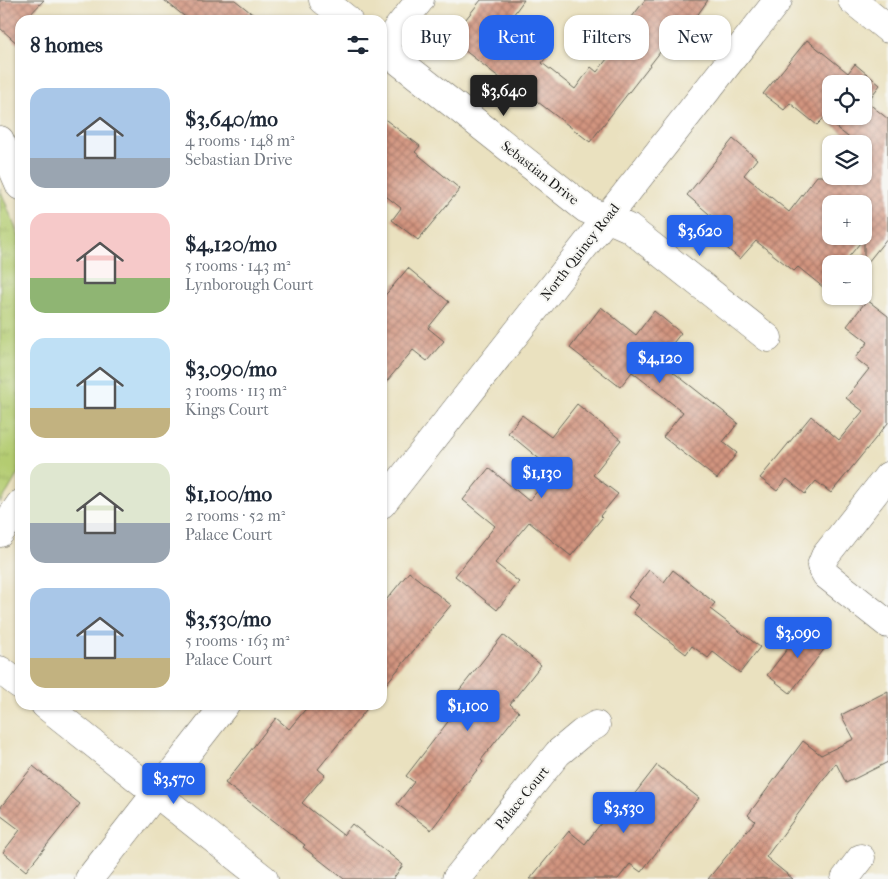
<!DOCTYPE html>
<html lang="en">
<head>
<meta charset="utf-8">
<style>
  body { margin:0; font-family:"IM FELL French Canon",serif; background:#f2f2f3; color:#1f2937; height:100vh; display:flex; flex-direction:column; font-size:19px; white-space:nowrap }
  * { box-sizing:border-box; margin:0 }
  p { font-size:16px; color:#747a83 }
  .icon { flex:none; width:28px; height:28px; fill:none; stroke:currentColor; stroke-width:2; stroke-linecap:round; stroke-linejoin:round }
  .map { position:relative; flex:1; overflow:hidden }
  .details { position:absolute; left:15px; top:15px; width:372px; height:695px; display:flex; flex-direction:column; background:#fff; border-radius:15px; box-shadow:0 1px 4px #0004 }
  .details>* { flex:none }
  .hud { position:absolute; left:402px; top:15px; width:410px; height:45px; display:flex; gap:10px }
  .controls { position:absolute; left:822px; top:75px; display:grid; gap:10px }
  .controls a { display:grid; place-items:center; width:50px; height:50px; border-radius:10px; background:#fff; box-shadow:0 1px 4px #0004; font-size:25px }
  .price { position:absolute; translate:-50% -42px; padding:0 11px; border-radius:5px; background:#2563eb; color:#fff; font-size:16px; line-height:32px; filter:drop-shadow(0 1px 2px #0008) }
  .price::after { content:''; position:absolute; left:50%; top:30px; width:15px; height:11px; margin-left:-8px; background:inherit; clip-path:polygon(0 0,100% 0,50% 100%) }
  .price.on { background:#222; color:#fff }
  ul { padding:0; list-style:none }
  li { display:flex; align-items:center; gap:15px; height:125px; padding:0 15px }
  li span { display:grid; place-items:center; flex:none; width:140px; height:100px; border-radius:15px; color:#555 }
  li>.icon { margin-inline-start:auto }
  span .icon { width:60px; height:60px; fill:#fffc; stroke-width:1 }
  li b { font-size:21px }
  h2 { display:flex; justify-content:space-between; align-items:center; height:60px; padding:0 15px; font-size:21px }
  .tag { padding:0 18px; border-radius:15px; background:#fff; box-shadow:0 1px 4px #0004; font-size:18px; line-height:45px }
  .tag.on { background:#2563eb; color:#fff }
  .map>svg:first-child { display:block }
  .park { fill:url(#park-tufts); stroke:#687446 }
  .building { fill:url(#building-cross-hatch); fill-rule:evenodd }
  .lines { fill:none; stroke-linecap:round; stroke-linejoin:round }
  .minor-casing { stroke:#646155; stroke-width:29 }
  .minor { stroke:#fff; stroke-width:28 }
  .labels { text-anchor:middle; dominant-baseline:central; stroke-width:4; stroke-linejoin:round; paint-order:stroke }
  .street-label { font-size:14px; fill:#1c1c1c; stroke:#f6f6f2 }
</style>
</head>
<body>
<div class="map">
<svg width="888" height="879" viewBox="0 0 888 879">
  <defs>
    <pattern id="park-tufts" width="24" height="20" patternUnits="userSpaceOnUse" patternTransform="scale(1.25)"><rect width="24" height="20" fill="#b4cc71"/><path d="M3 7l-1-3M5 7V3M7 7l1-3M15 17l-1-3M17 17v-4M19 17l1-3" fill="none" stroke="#9aaf61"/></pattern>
    <pattern id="building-cross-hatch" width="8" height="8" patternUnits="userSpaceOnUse" patternTransform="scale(1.25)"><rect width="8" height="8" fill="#d2947f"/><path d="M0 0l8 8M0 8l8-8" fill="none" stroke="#aa7867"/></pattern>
  </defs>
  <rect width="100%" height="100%" fill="#f6f6f2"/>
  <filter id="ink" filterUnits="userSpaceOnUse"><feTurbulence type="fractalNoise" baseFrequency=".02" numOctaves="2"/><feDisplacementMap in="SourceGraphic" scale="10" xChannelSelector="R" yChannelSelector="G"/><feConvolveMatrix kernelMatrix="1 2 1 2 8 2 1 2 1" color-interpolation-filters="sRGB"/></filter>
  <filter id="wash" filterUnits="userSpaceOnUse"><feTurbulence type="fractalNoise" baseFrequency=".0096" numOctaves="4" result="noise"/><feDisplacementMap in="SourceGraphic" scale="20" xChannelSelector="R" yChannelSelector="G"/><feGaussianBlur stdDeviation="1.12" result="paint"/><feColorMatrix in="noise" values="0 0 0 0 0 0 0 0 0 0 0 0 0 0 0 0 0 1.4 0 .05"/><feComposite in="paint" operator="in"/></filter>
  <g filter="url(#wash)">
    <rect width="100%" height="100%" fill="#eae1bf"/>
    <path class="park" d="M 0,189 L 20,239 L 20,470 L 8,491 L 0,503 Z"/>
    <g id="blocks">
      <path class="building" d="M 0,0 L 44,0 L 25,20 L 20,20 L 20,46 L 0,28 Z
        M 164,0 L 235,0 L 260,20 L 189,20 Z
        M 481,0 L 524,0 L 508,22 L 549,53 L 542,63 L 575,89 L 591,67 L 597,72 L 620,42 L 615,39 L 645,0 L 708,0 L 675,47 L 668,42 L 590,142 L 521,89 L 518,92 L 450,39 Z
        M 807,40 L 848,73 L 855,64 L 880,85 L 867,102 L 888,119 L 888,237 L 864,267 L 864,238 L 843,264 L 831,264 L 831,279 L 824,288 L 798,267 L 794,271 L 756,241 L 740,259 L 706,231 L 716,220 L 687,195 L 733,139 L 757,159 L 744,175 L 789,212 L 817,176 L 864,176 L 864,144 L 857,144 L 824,118 L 817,125 L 790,103 L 784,110 L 763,94 ZM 831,84 L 864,84 L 864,116 L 831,116 ZM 831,204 L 864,204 L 864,236 L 831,236 Z
        M 382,117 L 420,146 L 415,152 L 460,189 L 418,240 L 392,220 L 401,208 L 382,193 Z
        M 408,268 L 449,302 L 428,328 L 444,341 L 427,361 L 413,350 L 382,387 L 382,299 Z
        M 867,300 L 888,316 L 888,423 L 831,493 L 816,481 L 805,494 L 787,479 L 777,491 L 760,478 L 811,416 L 839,440 L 863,411 L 846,398 L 869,369 L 855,358 L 868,342 L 847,326 Z
        M 601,307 L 636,335 L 654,311 L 681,333 L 659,361 L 738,423 L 723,442 L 737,453 L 717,479 L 663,437 L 683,412 L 632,372 L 620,387 L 570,348 Z
        M 577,404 L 621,440 L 593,475 L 618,494 L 600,516 L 602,518 L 571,556 L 529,522 L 495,563 L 519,582 L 497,610 L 455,576 L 495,526 L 463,500 L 489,468 L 529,501 L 554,471 L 508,433 L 522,415 L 551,437 Z
        M 649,570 L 664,582 L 673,570 L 715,603 L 710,609 L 760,647 L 740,673 L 713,652 L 708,658 L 692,646 L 686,654 L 633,613 L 639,605 L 628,597 Z
        M 409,572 L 451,605 L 382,689 L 382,605 Z
        M 806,625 L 829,643 L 790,693 L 767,675 Z
        M 503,635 L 541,665 L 510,704 L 519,712 L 481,760 L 483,762 L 431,830 L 397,804 L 414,782 L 406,776 L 454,714 L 446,707 Z
        M 888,691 L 888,762 L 846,783 L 836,763 L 766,857 L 793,879 L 708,879 L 755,821 L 748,815 L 803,741 L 821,755 L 854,739 L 841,715 Z
        M 309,705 L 370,705 L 318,769 L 325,775 L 302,803 L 343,835 L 352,824 L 403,865 L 393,879 L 344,879 L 303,847 L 305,845 L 225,783 L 276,718 L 289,729 Z
        M 657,765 L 699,798 L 641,872 L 630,864 L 618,879 L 530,879 L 569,831 L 585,844 L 619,800 L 626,805 Z
        M 33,766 L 80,804 L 26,871 L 3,852 L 20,830 L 0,815 L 0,808 Z"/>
    </g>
  </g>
  <g filter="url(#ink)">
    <use href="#blocks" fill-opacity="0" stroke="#646155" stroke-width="1"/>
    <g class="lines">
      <defs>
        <path id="minor" d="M 323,0 L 348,20
          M 852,0 L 888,29
          M 382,48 L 586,209 L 629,228 L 768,338
          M 382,48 L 420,0
          M 0,140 L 20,186
          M 888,476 L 825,556 L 821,566 L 826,575 L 888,624
          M 382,504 L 778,0
          M 0,533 L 20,504
          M 0,670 L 20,685
          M 45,705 L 264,879
          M 89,879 L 225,705
          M 456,879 L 558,753 L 582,733 L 596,725
          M 845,879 L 861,858"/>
      </defs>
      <use href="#minor" class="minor-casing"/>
      <use href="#minor" class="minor"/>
    </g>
  </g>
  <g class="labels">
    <g class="street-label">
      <text transform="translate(540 173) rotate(38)">Sebastian Drive</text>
      <text transform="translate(580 252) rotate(-52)">North Quincy Road</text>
      <text transform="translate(522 798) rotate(-51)">Palace Court</text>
    </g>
  </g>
</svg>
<div class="controls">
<a><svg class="icon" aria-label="locate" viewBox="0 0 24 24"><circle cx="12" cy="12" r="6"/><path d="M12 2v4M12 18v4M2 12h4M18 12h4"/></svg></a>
<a><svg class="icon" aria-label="layers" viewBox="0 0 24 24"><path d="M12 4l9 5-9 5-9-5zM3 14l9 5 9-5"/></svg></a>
<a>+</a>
<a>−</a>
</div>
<b class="price on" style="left:504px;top:117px">$3,640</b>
<b class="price" style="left:700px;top:257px">$3,620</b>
<b class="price" style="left:660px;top:384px">$4,120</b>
<b class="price" style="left:542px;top:499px">$1,130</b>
<b class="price" style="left:798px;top:659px">$3,090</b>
<b class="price" style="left:468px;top:732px">$1,100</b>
<b class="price" style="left:174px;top:805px">$3,570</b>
<b class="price" style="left:624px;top:834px">$3,530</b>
<div class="hud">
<a class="tag">Buy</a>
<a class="tag on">Rent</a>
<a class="tag">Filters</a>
<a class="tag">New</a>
</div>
<section class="details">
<h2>8 homes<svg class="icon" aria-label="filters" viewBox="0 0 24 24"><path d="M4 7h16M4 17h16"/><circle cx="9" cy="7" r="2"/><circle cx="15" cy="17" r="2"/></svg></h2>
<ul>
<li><span style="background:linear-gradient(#a9c7e8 70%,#9aa5b1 0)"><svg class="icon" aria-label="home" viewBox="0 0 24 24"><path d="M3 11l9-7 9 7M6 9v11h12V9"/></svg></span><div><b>$3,640/mo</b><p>4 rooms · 148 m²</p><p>Sebastian Drive</p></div></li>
<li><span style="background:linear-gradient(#f6c9c9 65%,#8fb573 0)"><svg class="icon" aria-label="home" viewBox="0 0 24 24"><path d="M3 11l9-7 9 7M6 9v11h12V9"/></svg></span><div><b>$4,120/mo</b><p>5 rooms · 143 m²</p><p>Lynborough Court</p></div></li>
<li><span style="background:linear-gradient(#bfe0f5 70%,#c2b280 0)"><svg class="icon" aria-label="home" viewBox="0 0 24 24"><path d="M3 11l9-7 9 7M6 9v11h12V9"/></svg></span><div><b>$3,090/mo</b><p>3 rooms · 113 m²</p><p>Kings Court</p></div></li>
<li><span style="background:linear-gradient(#dfe7d0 60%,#9aa5b1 0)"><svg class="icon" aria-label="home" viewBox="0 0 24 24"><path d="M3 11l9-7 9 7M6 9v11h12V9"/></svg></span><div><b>$1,100/mo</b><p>2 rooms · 52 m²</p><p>Palace Court</p></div></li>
<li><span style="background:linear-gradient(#a9c7e8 70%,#c2b280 0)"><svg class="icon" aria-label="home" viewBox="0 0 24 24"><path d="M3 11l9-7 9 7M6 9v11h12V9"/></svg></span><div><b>$3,530/mo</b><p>5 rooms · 163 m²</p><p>Palace Court</p></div></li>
</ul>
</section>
</div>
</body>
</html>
